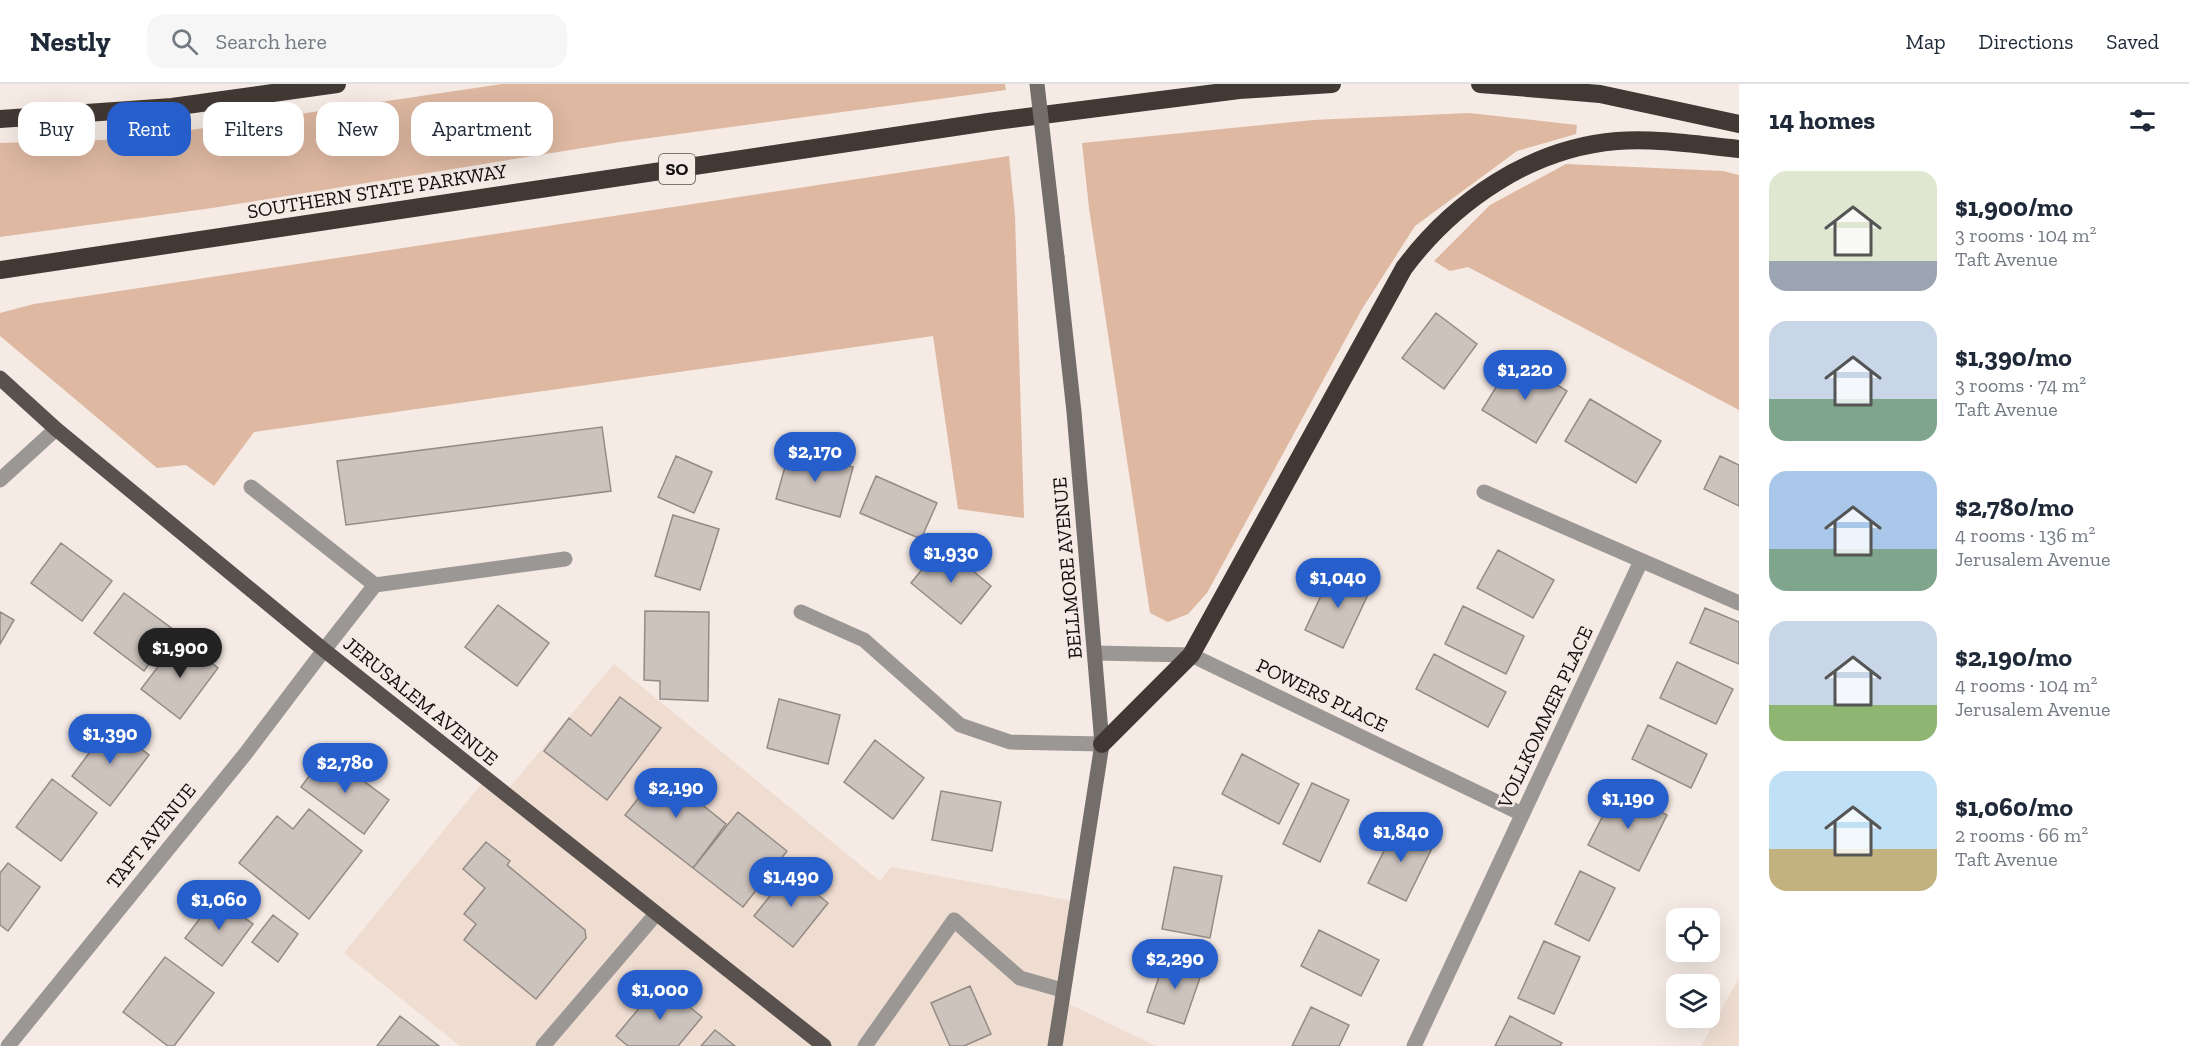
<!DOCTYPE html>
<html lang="en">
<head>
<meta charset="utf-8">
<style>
  body { margin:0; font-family:"Zilla Slab",serif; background:#f6f6f7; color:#1f2937; height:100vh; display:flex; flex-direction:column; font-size:22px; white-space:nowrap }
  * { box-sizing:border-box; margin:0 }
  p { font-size:20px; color:#747a83 }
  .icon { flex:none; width:33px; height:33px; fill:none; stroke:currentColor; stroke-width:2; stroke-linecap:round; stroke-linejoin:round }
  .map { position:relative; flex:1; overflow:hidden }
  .drawer { display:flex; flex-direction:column; background:#fff; width:450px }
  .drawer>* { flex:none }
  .hud { position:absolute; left:18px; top:18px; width:570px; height:54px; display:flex; gap:12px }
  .buttons { position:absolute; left:1666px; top:824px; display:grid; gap:12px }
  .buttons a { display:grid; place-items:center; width:54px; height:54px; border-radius:12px; background:#fff; box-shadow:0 6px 24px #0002; font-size:30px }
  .price { position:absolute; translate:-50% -51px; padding:0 14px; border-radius:21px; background:#265ecb; color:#fff; font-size:20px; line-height:39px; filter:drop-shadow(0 2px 3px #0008) }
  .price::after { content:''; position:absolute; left:50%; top:36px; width:18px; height:14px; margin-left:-9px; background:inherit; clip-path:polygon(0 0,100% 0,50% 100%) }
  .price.on { background:#222; color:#fff }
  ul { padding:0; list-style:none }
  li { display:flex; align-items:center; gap:18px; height:150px; padding:0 30px }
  li span { display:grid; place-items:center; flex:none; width:168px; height:120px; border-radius:18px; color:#555 }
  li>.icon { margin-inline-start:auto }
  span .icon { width:72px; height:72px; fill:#fffc; stroke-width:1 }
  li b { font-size:26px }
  h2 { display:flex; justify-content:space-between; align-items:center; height:72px; padding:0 30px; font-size:26px }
  .pill { padding:0 21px; border-radius:18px; background:#fff; box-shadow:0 6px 24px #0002; font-size:21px; line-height:54px }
  .pill.on { background:#265ecb; color:#fff }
  header { display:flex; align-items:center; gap:36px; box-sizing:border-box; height:84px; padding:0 30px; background:#fff; border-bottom:2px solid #e0e1e3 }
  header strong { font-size:28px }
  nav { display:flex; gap:33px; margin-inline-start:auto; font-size:21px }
  .search { width:420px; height:54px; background:#f6f6f7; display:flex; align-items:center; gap:15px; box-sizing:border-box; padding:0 21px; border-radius:18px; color:#747a83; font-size:22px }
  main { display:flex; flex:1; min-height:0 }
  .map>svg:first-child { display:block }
  .built { fill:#efddd2 }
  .green { fill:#deb8a1 }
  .building { fill:#cdc3bd; stroke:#958b85; stroke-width:1.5 }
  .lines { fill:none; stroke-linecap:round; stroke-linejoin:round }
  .lane { stroke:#9b9794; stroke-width:15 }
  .street { stroke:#9b9794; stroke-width:15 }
  .secondary { stroke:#746e6a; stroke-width:15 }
  .primary { stroke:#59514d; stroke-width:15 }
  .highway { stroke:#423934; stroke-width:18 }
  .secondary-bridge { stroke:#746e6a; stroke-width:15 }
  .labels { text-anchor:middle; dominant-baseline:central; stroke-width:5; stroke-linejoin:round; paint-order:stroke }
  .shield { fill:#f5eae4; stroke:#55504d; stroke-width:1.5 }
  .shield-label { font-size:18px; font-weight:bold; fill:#110e0c }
  .street-label { font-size:20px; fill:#110e0c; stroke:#f5eae4 }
</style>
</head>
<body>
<header>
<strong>Nestly</strong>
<div class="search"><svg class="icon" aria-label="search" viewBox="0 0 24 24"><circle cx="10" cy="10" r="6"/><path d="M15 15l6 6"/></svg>Search here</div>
<nav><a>Map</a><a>Directions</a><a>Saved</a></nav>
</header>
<main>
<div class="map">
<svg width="1739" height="962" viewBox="0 0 1739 962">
  <rect width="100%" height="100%" fill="#f5eae4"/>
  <path class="built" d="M 614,580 L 880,797 L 891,783 L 1084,819 L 1067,919 L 1156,962 L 460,962 L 344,869 L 483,698 L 502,712 Z
    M 1739,894 L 1739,962 L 1701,962 Z"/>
  <path class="green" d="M 502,0 L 1005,0 L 1006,6 L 620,58 L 212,124 L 0,153 L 0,59 L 130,55 Z
    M 1469,29 L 1577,41 L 1576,50 L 1517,67 L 1415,142 L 1362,225 L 1207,509 L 1188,530 L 1168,538 L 1150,529 L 1089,124 L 1082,59 L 1313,36 Z
    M 1009,72 L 1015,132 L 1024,434 L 958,425 L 933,252 L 254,348 L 214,402 L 186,381 L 157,384 L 0,252 L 0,229 L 34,220 Z
    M 1566,80 L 1723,87 L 1739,91 L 1739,326 L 1468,183 L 1450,187 L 1434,177 L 1490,121 Z"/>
  <path class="building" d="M 1436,229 L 1477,260 L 1444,305 L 1402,274 Z
    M 1514,274 L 1567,307 L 1536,359 L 1482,326 Z
    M 1590,315 L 1661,357 L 1636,399 L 1565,357 Z
    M 602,343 L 611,407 L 346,441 L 337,377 Z
    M 790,365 L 853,383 L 840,433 L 776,415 Z
    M 676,372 L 712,388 L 694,429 L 658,413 Z
    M 1720,372 L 1739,381 L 1739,422 L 1704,405 Z
    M 876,392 L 937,419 L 921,455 L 860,429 Z
    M 673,431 L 719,445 L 700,506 L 655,492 Z
    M 61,459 L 112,497 L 82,537 L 31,499 Z
    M 942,461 L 991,502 L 961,540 L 911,499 Z
    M 1498,466 L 1554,496 L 1533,534 L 1477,504 Z
    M 1333,486 L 1371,504 L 1343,564 L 1305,546 Z
    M 124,509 L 174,546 L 144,587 L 94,549 Z
    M 498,521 L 549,559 L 517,602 L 465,563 Z
    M 1463,522 L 1524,552 L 1506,590 L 1445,560 Z
    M 1705,524 L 1739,538 L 1739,580 L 1690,559 Z
    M 645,527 L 709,528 L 708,617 L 660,615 L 660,597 L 644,596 Z
    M 0,528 L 14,536 L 0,560 Z
    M 180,554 L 218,584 L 180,635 L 141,605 Z
    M 1434,570 L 1506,608 L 1488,643 L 1416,605 Z
    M 1677,578 L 1733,605 L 1716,640 L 1660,614 Z
    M 620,613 L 661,644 L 607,716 L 544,667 L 569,634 L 591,652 Z
    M 779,615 L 840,631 L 828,680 L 767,664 Z
    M 110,641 L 149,671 L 110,722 L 72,692 Z
    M 1648,641 L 1707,670 L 1691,704 L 1632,675 Z
    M 875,656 L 924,694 L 893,735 L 844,698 Z
    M 326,669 L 389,716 L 364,750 L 301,703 Z
    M 1242,670 L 1299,700 L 1279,740 L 1222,710 Z
    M 660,687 L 726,740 L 693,784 L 625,731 Z
    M 52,695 L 97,729 L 61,777 L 16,743 Z
    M 1312,699 L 1349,716 L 1320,778 L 1283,760 Z
    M 1616,706 L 1667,731 L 1639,787 L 1588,761 Z
    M 941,707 L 1001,718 L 992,767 L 932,756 Z
    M 309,725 L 362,767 L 309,835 L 239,779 L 277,732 L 293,745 Z
    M 738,728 L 787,767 L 743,823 L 693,784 Z
    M 1397,741 L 1434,760 L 1406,817 L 1368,799 Z
    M 486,758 L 510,777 L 507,781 L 585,846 L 586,854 L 536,915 L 464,856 L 476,840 L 464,830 L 485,804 L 463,785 Z
    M 8,779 L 40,803 L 8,847 L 0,841 L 0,789 Z
    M 1174,783 L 1222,792 L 1210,854 L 1162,845 Z
    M 786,785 L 828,819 L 793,863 L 754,832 L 774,807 L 770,805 Z
    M 1580,787 L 1615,804 L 1589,857 L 1555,840 Z
    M 216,813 L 253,840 L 222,882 L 185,854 Z
    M 273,831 L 298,850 L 278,878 L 252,858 Z
    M 1319,846 L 1379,876 L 1361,912 L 1301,882 Z
    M 1544,857 L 1580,873 L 1554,930 L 1518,914 Z
    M 1166,872 L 1203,885 L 1184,940 L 1147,928 Z
    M 165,873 L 214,909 L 174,962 L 168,962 L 123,928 Z
    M 660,899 L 702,933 L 678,962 L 628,962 L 616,952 Z
    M 970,902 L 991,950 L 964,962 L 950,962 L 931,919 Z
    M 1311,923 L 1349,941 L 1339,962 L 1292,962 Z
    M 400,932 L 439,962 L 377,962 Z
    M 1510,932 L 1562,959 L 1560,962 L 1495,962 Z
    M 715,946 L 735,962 L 701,962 Z"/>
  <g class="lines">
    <path class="lane" d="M 251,403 L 375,501 L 324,566
      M 375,501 L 565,475
      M 865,962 L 954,836 L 1020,894 L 1062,906"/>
    <path class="street" d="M 0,396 L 56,345
      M 1484,408 L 1739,519
      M 801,528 L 864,556 L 960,641 L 1010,658 L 1102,660
      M 1095,569 L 1191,571 L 1522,730
      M 8,962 L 246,669 L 324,566
      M 543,962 L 656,830
      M 1414,962 L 1641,477"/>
    <path class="secondary" d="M 1055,962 L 1102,660 L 1074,328 L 1057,173"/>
    <path class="primary" d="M 0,294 L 56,345 L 324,566 L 824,962"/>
    <path class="highway" d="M 1480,0 L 1600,10 L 1739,40
      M 0,35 L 172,23 L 337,0
      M 0,186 L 988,38 L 1239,6 L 1332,0
      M 1102,660 L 1191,571 L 1404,184 C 1454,117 1531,64 1617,57 C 1657,54 1699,61 1739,65"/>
    <path class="secondary-bridge" d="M 1037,0 L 1057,173"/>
  </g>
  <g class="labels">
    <rect class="shield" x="659" y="70" width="36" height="30" rx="4.5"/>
    <g class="shield-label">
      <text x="677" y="85">SO</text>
    </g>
    <g class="street-label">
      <text transform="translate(377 107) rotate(-9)">SOUTHERN STATE PARKWAY</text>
      <text transform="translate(1067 484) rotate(-95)">BELLMORE AVENUE</text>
      <text transform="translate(1322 611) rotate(26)">POWERS PLACE</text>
      <text transform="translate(421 617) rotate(39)">JERUSALEM AVENUE</text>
      <text transform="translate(1545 633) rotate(-65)">VOLLKOMMER PLACE</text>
      <text transform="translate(151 752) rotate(-51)">TAFT AVENUE</text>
    </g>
  </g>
</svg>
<div class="buttons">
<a><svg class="icon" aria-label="locate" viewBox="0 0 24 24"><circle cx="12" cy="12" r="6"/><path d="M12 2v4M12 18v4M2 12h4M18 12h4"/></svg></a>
<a><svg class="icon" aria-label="layers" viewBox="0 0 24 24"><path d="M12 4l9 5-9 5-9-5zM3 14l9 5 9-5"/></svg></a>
</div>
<b class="price" style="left:1525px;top:317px">$1,220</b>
<b class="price" style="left:815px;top:399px">$2,170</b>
<b class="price" style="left:951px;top:500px">$1,930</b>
<b class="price" style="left:1338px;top:525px">$1,040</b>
<b class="price on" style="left:180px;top:595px">$1,900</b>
<b class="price" style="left:110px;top:681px">$1,390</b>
<b class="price" style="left:345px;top:710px">$2,780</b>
<b class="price" style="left:676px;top:735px">$2,190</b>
<b class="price" style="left:1628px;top:746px">$1,190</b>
<b class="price" style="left:1401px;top:779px">$1,840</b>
<b class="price" style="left:791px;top:824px">$1,490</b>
<b class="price" style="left:219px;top:847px">$1,060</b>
<b class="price" style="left:1175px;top:906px">$2,290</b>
<b class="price" style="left:660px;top:937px">$1,000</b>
<div class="hud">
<a class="pill">Buy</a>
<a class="pill on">Rent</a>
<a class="pill">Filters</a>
<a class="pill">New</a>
<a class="pill">Apartment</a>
</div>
</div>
<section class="drawer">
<h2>14 homes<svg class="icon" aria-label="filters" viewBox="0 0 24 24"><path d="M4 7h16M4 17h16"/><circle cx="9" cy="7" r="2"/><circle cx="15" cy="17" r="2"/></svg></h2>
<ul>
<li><span style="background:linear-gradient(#dfe7d0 75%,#9aa5b1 0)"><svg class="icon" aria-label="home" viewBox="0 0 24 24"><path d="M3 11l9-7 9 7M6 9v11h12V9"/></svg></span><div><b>$1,900/mo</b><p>3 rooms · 104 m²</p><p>Taft Avenue</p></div></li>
<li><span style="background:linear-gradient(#c9d6e8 65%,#7fa58c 0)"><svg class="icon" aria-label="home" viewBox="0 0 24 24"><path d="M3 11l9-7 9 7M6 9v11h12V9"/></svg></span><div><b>$1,390/mo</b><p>3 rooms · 74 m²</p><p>Taft Avenue</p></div></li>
<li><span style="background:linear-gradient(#a9c7e8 65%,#7fa58c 0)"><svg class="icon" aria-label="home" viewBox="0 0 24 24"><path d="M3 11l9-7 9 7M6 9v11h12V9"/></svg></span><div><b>$2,780/mo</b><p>4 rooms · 136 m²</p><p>Jerusalem Avenue</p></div></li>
<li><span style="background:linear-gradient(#c9d6e8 70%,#8fb573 0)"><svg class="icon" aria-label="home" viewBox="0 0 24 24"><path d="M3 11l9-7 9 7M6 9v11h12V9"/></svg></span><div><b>$2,190/mo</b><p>4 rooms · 104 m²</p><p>Jerusalem Avenue</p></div></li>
<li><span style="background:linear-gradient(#bfe0f5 65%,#c2b280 0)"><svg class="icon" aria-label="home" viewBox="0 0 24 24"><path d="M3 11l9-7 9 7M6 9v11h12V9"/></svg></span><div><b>$1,060/mo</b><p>2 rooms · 66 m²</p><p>Taft Avenue</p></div></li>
</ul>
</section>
</main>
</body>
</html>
